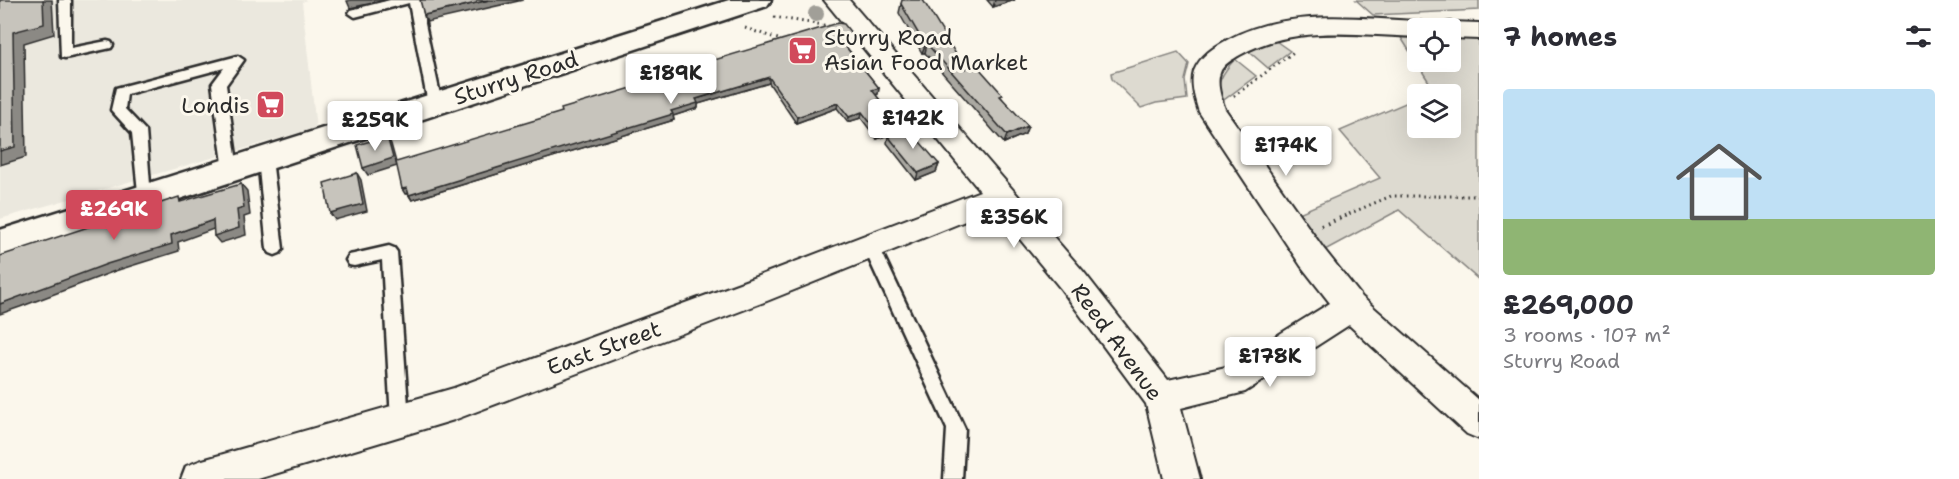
<!DOCTYPE html>
<html lang="en">
<head>
<meta charset="utf-8">
<style>
  body { margin:0; font-family:"Shantell Sans",sans-serif; background:#f7f7f7; color:#2b2b33; height:100vh; display:flex; flex-direction:column; font-size:22px; white-space:nowrap }
  * { box-sizing:border-box; margin:0 }
  p { font-size:20px; color:#7c7c81 }
  .icon { flex:none; width:33px; height:33px; fill:none; stroke:currentColor; stroke-width:2; stroke-linecap:round; stroke-linejoin:round }
  .map { position:relative; flex:1; overflow:hidden }
  .side { display:flex; flex-direction:column; background:#fff; width:480px }
  .side>* { flex:none }
  .controls { position:absolute; left:1407px; top:18px; display:grid; gap:12px }
  .controls a { display:grid; place-items:center; width:54px; height:54px; border-radius:6px; background:#fff; box-shadow:0 6px 24px #0002; font-size:30px }
  .price { position:absolute; translate:-50% -51px; padding:0 14px; border-radius:6px; background:#fff; color:#222; font-size:20px; line-height:39px; filter:drop-shadow(0 2px 3px #0008) }
  .price::after { content:''; position:absolute; left:50%; top:36px; width:18px; height:14px; margin-left:-9px; background:inherit; clip-path:polygon(0 0,100% 0,50% 100%) }
  .price.selected { background:#d1495b; color:#fff }
  ul { padding:0; list-style:none }
  li { display:grid; align-content:center; gap:12px; height:318px; padding:0 24px }
  li span { display:grid; place-items:center; height:186px; border-radius:6px; color:#555 }
  li>.icon { margin-inline-start:auto }
  span .icon { width:108px; height:108px; fill:#fffc; stroke-width:1 }
  li b { font-size:26px }
  h2 { display:flex; justify-content:space-between; align-items:center; height:72px; padding:0 24px; font-size:26px }
  main { display:flex; flex:1; min-height:0 }
  .map>svg:first-child { display:block }
  .built { fill:#ebe8de }
  .green { fill:#dddad0; stroke:#84827e; stroke-width:1.5 }
  .lines { fill:none; stroke-linecap:round; stroke-linejoin:round }
  .service-casing { stroke:#2b2b2b; stroke-width:5 }
  .minor-casing { stroke:#2b2b2b; stroke-width:4 }
  .trunk-casing { stroke:#2b2b2b; stroke-width:5 }
  .path-far1 { stroke:#2b2b2b; stroke-width:3; stroke-dasharray:1.5 4; stroke-linecap:butt }
  .path { stroke:#2b2b2b; stroke-width:4; stroke-dasharray:1.5 5; stroke-linecap:butt }
  .service { fill:#fbf7ec; fill-rule:evenodd }
  .minor { fill:#fbf7ec; fill-rule:evenodd }
  .trunk { fill:#fbf7ec; fill-rule:evenodd }
  .tree { fill:#a19f98 }
  .wall { fill:#aba9a2; stroke:#2b2b2b; stroke-width:1.5 }
  .shaded-wall { fill:#8b8984; stroke:#2b2b2b; stroke-width:1.5 }
  .building { fill:#c7c4bc; stroke:#2b2b2b; stroke-width:1.5 }
  .labels { text-anchor:middle; dominant-baseline:central; stroke-width:6; stroke-linejoin:round; paint-order:stroke }
  .poi-label { font-size:22px; fill:#2b2b2b; stroke:#fbf7ec; text-anchor:start }
  .street-label { font-size:22px; fill:#2b2b2b; stroke:#fbf7ec }
</style>
</head>
<body>
<main>
<div class="map">
<svg width="1479" height="479" viewBox="0 0 1479 479">
  <rect width="100%" height="100%" fill="#fbf7ec"/>
  <filter id="ink" filterUnits="userSpaceOnUse"><feTurbulence type="fractalNoise" baseFrequency=".0167" numOctaves="2"/><feDisplacementMap in="SourceGraphic" scale="12" xChannelSelector="R" yChannelSelector="G"/><feConvolveMatrix kernelMatrix="1 2 1 2 8 2 1 2 1" color-interpolation-filters="sRGB"/></filter>
  <g filter="url(#ink)">
    <path class="built" d="M 0,0 L 307,0 L 302,2 L 316,128 L 0,219 Z"/>
    <path class="green" d="M 1356,0 L 1479,0 L 1479,10 L 1373,15 Z
      M 1395,28 L 1417,29 L 1418,62 L 1450,62 L 1451,30 L 1479,38 L 1479,280 L 1399,210 L 1312,257 L 1285,219 L 1380,178 L 1340,131 L 1417,98 L 1418,128 L 1450,128 L 1450,94 L 1426,94 L 1434,90 Z
      M 1273,39 L 1290,51 L 1268,68 L 1246,49 Z
      M 1178,52 L 1189,64 L 1185,80 L 1187,99 L 1156,103 L 1141,108 L 1112,79 L 1111,73 Z
      M 1235,59 L 1256,76 L 1221,102 C 1213,86 1224,71 1235,59 Z"/>
    <g class="lines">
      <defs>
        <path id="service" d="M 59,0 L 71,0 L 71,48 L 107,41 L 111,42 L 113,45 L 111,48 L 65,58 L 61,57 Z
          M 390,0 L 420,0 L 442,104 L 440,107 L 435,109 L 428,104 L 409,3 L 355,17 L 349,13 L 351,10 Z
          M 238,56 L 244,60 L 226,85 L 238,170 L 236,174 L 226,174 L 224,170 L 212,84 L 224,68 L 127,94 L 125,109 L 146,131 L 151,198 L 149,202 L 139,202 L 132,133 L 111,110 L 116,88 Z
          M 265,154 L 272,159 L 283,249 L 280,253 L 275,255 L 270,253 L 267,249 L 258,159 Z
          M 870,238 L 875,240 L 878,244 L 965,429 L 962,479 L 944,479 L 947,429 L 862,244 L 865,240 Z
          M 389,246 L 394,248 L 397,252 L 409,420 L 406,426 L 400,428 L 394,426 L 391,420 L 382,260 L 354,266 L 349,265 L 346,260 L 349,255 L 354,254 Z"/>
        <path id="minor" d="M 824,0 L 849,0 L 1083,271 L 1168,380 L 1226,367 L 1330,303 L 1301,266 L 1199,112 C 1195,99 1190,84 1194,71 C 1200,56 1214,47 1227,40 C 1286,8 1354,18 1418,21 L 1427,23 L 1430,28 L 1418,28 L 1418,37 C 1358,35 1294,24 1240,55 C 1233,59 1222,65 1220,73 C 1216,84 1221,98 1225,109 L 1323,248 L 1362,297 L 1479,400 L 1479,439 L 1467,434 L 1349,325 L 1245,392 L 1181,408 L 1200,479 L 1164,479 L 1146,404 L 1061,289 L 995,209 L 767,301 L 454,420 L 258,479 L 181,479 L 186,466 L 199,461 L 454,388 L 745,281 L 980,191 Z
          M 1450,22 L 1479,23 L 1479,39 L 1450,38 L 1450,28 L 1439,28 L 1441,24 Z"/>
        <path id="trunk" d="M 729,0 L 771,0 L 767,6 L 0,258 L 0,230 Z"/>
      </defs>
      <use href="#service" class="service-casing"/>
      <use href="#minor" class="minor-casing"/>
      <use href="#trunk" class="trunk-casing"/>
      <path class="path-far1" d="M 774,17 L 829,26
        M 745,28 L 784,41
        M 1234,96 L 1295,51
        M 1344,216 L 1391,196 L 1479,196"/>
      <path class="path" d="M 1321,226 L 1348,215"/>
      <use href="#service" class="service"/>
      <use href="#minor" class="minor"/>
      <use href="#trunk" class="trunk"/>
    </g>
    <circle class="tree" cx="816" cy="14" r="8"/>
    <path class="wall" d="M 987,0 L 1015,0 L 993,7 Z
      M 901,4 L 965,69 L 1002,98 L 1025,134 L 1004,143 L 925,53 L 922,53 L 899,13 Z
      M 851,33 L 850,39 L 847,48 L 879,88 L 878,94 L 876,95 L 900,126 L 899,131 L 877,139 L 861,118 L 848,122 L 837,108 L 796,123 L 769,83 L 698,104 L 698,108 L 673,116 L 674,120 L 412,200 L 408,194 L 405,194 L 562,112 L 661,79 L 661,76 Z
      M 888,136 L 939,164 L 936,172 L 916,180 L 887,143 Z"/>
    <path class="shaded-wall" d="M 43,0 L 52,0 L 54,34 L 24,43 L 26,157 L 0,165 L 0,151 L 13,32 Z
      M 351,0 L 386,0 L 350,8 L 347,1 Z
      M 489,0 L 523,0 L 427,22 L 424,15 Z
      M 995,0 L 1015,0 L 993,7 Z
      M 927,44 L 925,53 L 922,53 L 925,45 Z
      M 769,77 L 769,83 L 698,104 L 698,108 L 673,116 L 674,120 L 412,200 L 409,195 L 671,111 L 696,99 Z
      M 879,88 L 878,94 L 871,96 L 872,90 Z
      M 838,103 L 837,108 L 796,123 L 797,117 Z
      M 862,112 L 861,118 L 848,122 L 849,117 Z
      M 900,126 L 899,131 L 877,139 L 879,134 Z
      M 1028,126 L 1025,134 L 1004,143 L 1007,135 Z
      M 387,136 L 391,144 L 397,166 L 368,175 L 363,168 Z
      M 939,164 L 936,172 L 916,180 L 918,173 Z
      M 357,173 L 361,180 L 367,211 L 335,220 L 330,213 Z
      M 241,184 L 247,191 L 250,215 L 244,217 L 246,235 L 220,243 L 214,236 Z
      M 407,188 L 410,193 L 405,194 L 402,189 Z
      M 213,220 L 219,227 L 178,242 L 179,251 L 115,271 L 20,307 L 0,314 L 0,304 L 171,235 Z"/>
    <path class="building" d="M 0,0 L 43,0 L 44,24 L 13,32 L 15,147 L 0,151 Z
      M 420,0 L 489,0 L 424,15 Z
      M 902,0 L 923,0 L 965,69 L 970,65 L 974,69 L 978,67 L 1003,95 L 1000,96 L 1028,126 L 1007,135 L 927,44 L 925,45 L 901,4 Z
      M 838,23 L 844,24 L 851,33 L 846,47 L 879,88 L 872,90 L 900,126 L 879,134 L 862,112 L 849,117 L 838,103 L 797,117 L 769,77 L 696,99 L 698,103 L 671,111 L 673,114 L 409,195 L 407,188 L 402,189 L 396,162 L 562,112 L 561,109 L 662,79 L 661,76 Z
      M 908,128 L 939,164 L 918,173 L 888,136 Z
      M 387,136 L 393,158 L 363,168 L 357,145 Z
      M 357,173 L 363,204 L 330,213 L 324,183 Z
      M 241,184 L 244,208 L 237,210 L 239,228 L 214,236 L 213,220 L 171,235 L 172,244 L 107,264 L 0,304 L 0,256 L 179,197 L 180,202 Z"/>
  </g>
  <defs>
    <symbol id="supermarket-square" viewBox="-11 -11 22 22"><rect x="-9" y="-9" width="18" height="18" rx="4" fill="#d1495b" stroke="#fbf7ec"/><path d="M-6-5.5h2.5l.6 2H6L4.5 2H-2.5L-4.4-4H-6ZM-1.5 3.2a1.3 1.3 0 1 0 .1 0ZM3 3.2a1.3 1.3 0 1 0 .1 0Z" fill="#fff"/></symbol>
  </defs>
  <g fill-rule="evenodd">
    <use href="#supermarket-square" x="786" y="34" width="33" height="33"/>
    <use href="#supermarket-square" x="254" y="88" width="33" height="33"/>
  </g>
  <g class="labels">
    <g class="poi-label">
      <text x="824" y="37">Sturry Road<tspan x="824" dy="25">Asian Food Market</tspan></text>
      <text x="250" y="105" text-anchor="end">Londis</text>
    </g>
    <g class="street-label">
      <text transform="translate(516 78) rotate(-18)">Sturry Road</text>
      <text transform="translate(1117 342) rotate(54)">Reed Avenue</text>
      <text transform="translate(604 348) rotate(-20)">East Street</text>
    </g>
  </g>
</svg>
<div class="controls">
<a><svg class="icon" aria-label="locate" viewBox="0 0 24 24"><circle cx="12" cy="12" r="6"/><path d="M12 2v4M12 18v4M2 12h4M18 12h4"/></svg></a>
<a><svg class="icon" aria-label="layers" viewBox="0 0 24 24"><path d="M12 4l9 5-9 5-9-5zM3 14l9 5 9-5"/></svg></a>
</div>
<b class="price" style="left:671px;top:105px">£189K</b>
<b class="price" style="left:913px;top:150px">£142K</b>
<b class="price" style="left:375px;top:152px">£259K</b>
<b class="price" style="left:1286px;top:177px">£174K</b>
<b class="price selected" style="left:114px;top:241px">£269K</b>
<b class="price" style="left:1014px;top:249px">£356K</b>
<b class="price" style="left:1270px;top:388px">£178K</b>
</div>
<section class="side">
<h2>7 homes<svg class="icon" aria-label="filters" viewBox="0 0 24 24"><path d="M4 7h16M4 17h16"/><circle cx="9" cy="7" r="2"/><circle cx="15" cy="17" r="2"/></svg></h2>
<ul>
<li><span style="background:linear-gradient(#bfe0f5 70%,#8fb573 0)"><svg class="icon" aria-label="home" viewBox="0 0 24 24"><path d="M3 11l9-7 9 7M6 9v11h12V9"/></svg></span><div><b>£269,000</b><p>3 rooms · 107 m²</p><p>Sturry Road</p></div></li>
</ul>
</section>
</main>
</body>
</html>
